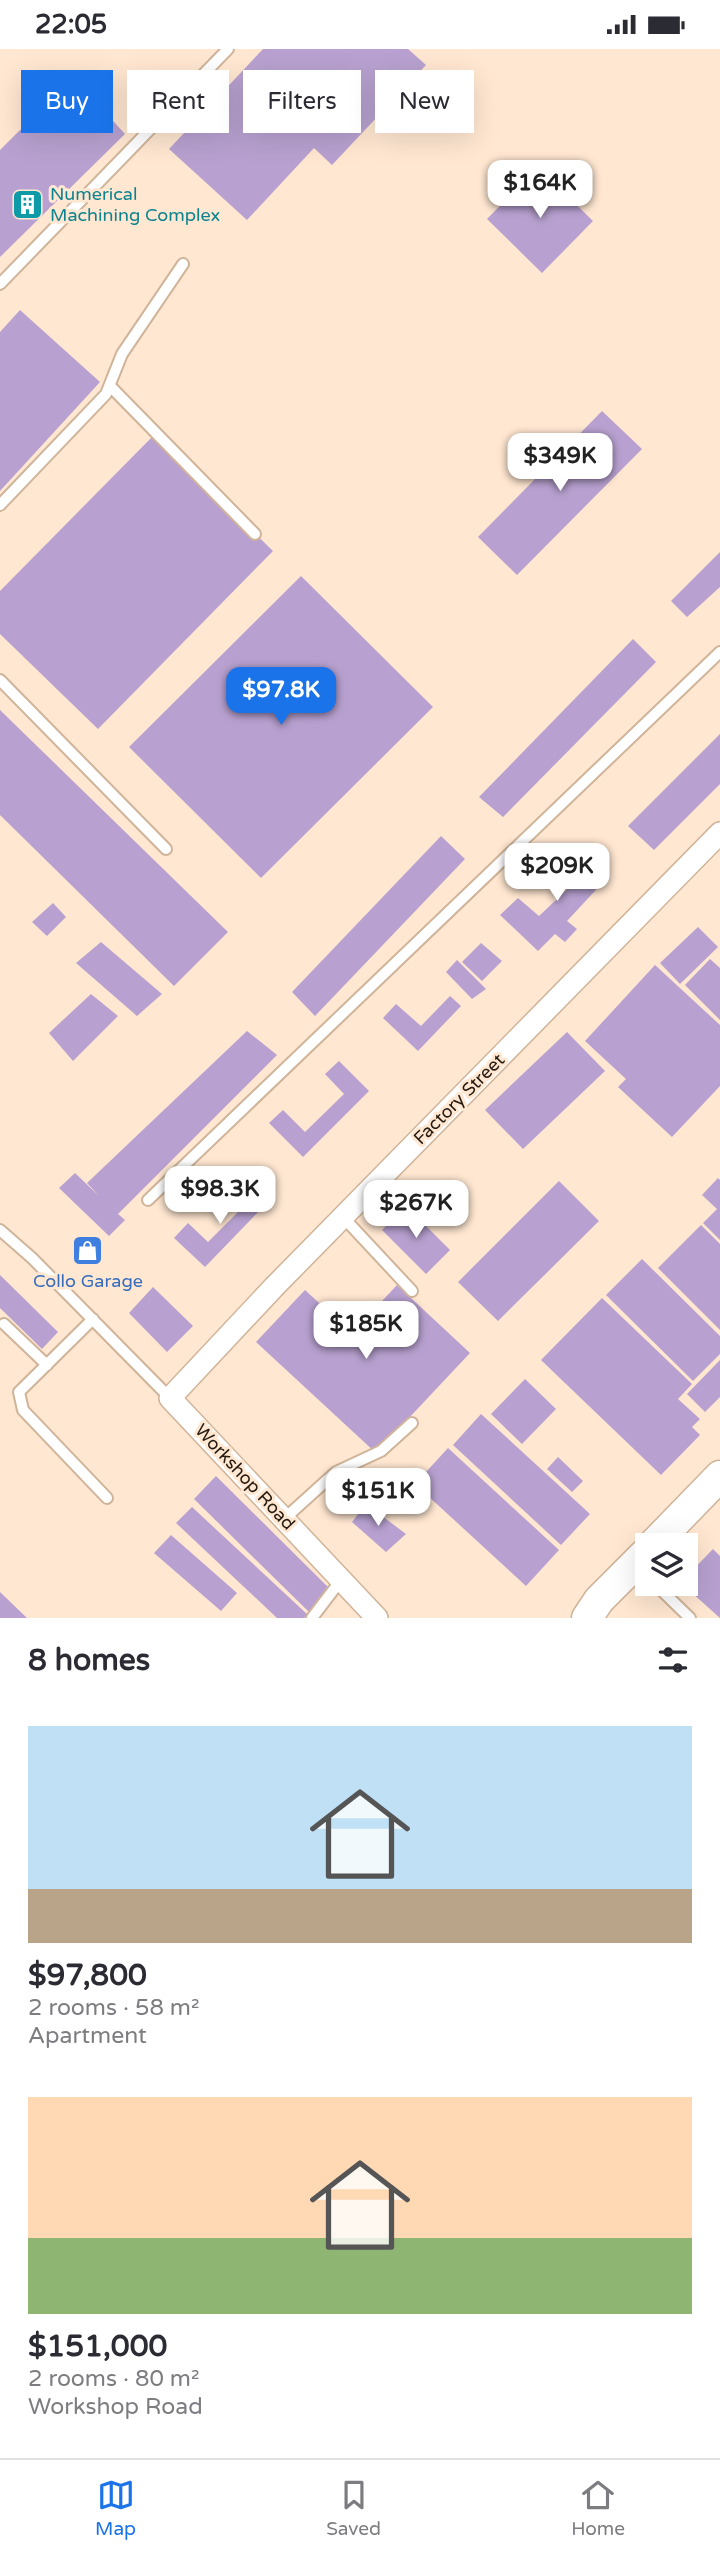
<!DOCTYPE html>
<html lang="en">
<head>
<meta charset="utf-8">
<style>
  body { margin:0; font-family:"Varela Round",sans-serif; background:#f2f2f3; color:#2b2b33; height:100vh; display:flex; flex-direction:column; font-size:26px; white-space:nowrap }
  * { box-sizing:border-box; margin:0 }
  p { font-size:23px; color:#7c7c81 }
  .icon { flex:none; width:38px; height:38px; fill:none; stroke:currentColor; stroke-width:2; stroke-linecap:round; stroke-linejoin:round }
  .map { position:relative; height:1569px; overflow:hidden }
  .drawer { display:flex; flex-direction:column; background:#fff; flex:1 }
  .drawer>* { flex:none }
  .hud { position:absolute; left:21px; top:21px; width:679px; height:63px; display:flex; gap:14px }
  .fabs { position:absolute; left:635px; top:1484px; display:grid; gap:14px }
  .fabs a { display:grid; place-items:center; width:63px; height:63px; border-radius:0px; background:#fff; box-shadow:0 7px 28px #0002; font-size:35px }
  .price { position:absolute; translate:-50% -60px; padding:0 16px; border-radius:14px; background:#fff; color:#222; font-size:23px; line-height:46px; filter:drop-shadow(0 2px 4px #0008) }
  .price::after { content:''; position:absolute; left:50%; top:42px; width:21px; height:16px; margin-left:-10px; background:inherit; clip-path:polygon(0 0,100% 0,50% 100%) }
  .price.on { background:#1a73e8; color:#fff }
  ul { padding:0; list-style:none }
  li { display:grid; align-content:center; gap:14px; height:371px; padding:0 28px }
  li span { display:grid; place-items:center; height:217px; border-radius:0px; color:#555 }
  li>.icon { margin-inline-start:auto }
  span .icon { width:126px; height:126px; fill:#fffc; stroke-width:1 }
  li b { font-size:30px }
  h2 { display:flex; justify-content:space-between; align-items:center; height:84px; padding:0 28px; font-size:30px }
  .tag { padding:0 24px; border-radius:0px; background:#fff; box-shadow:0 7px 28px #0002; font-size:24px; line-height:63px }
  .tag.on { background:#1a73e8; color:#fff }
  .status { display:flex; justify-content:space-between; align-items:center; height:49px; padding:0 35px; background:#fff; direction:ltr }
  .status svg { height:19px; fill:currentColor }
  .dock { display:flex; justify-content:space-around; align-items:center; height:98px; border-top:2px solid #e1e1e2; background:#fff; font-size:19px; color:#7c7c81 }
  .dock a { display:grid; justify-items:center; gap:4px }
  .dock .on { color:#1a73e8 }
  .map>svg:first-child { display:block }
  .building { fill:#b8a1d0 }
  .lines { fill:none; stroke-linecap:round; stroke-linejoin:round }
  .service-casing { stroke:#d0b499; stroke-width:14 }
  .minor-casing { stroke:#d0b499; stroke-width:24 }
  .secondary-casing { stroke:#d0b499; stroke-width:33 }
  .service { stroke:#fff; stroke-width:10 }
  .minor { stroke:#fff; stroke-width:21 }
  .secondary { stroke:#fff; stroke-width:30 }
  .labels { text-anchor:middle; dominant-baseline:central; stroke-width:6; stroke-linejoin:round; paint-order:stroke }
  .culture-label { font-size:18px; fill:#0d838f; stroke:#ffe7d1; text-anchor:start }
  .street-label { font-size:18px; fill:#261b11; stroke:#ffe7d1 }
  .shop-label { font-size:18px; fill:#366cbe; stroke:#ffe7d1 }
</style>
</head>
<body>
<div class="status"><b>22:05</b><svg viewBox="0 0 49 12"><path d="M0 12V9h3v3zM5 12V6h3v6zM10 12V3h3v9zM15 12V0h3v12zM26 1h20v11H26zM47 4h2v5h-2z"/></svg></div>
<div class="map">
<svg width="720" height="1569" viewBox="0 0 720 1569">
  <rect width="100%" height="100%" fill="#ffe7d1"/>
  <path class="building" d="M 263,0 L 408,0 L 426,16 L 332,116 L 314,99 L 247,171 L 169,100 Z
    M 73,28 L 125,85 L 0,208 L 0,101 Z
    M 538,118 L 593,172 L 542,224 L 487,170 Z
    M 20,261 L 100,333 L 0,442 L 0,283 Z
    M 602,362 L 642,400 L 517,526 L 478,488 Z
    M 154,386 L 273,502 L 98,680 L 0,585 L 0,542 Z
    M 720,503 L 720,538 L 687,568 L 671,552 Z
    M 301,527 L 433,658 L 261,829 L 129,698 Z
    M 633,590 L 656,613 L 503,768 L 479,748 Z
    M 0,661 L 228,883 L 174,937 L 0,766 Z
    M 720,685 L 720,735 L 654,801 L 628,777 Z
    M 441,787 L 465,810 L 315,967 L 292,943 Z
    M 572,797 L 607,829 L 567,872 L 577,880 L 565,893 L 555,885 L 538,902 L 500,866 L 518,849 L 539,867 L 574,834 L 552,816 Z
    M 53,854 L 66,868 L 47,887 L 32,873 Z
    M 698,878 L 718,898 L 680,935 L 660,914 Z
    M 101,893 L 162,945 L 137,967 L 76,914 Z
    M 481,894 L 502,912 L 482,932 L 462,913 Z
    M 710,910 L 720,919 L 720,971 L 685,936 Z
    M 457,911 L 486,940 L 472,950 L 446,923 Z
    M 655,916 L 720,976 L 720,1037 L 672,1088 L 618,1038 L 626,1030 L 585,992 Z
    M 91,945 L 118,967 L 73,1012 L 49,984 Z
    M 450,947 L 461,957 L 418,1002 L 383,969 L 396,955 L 421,977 Z
    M 247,982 L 277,1006 L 118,1165 L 125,1171 L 109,1187 L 59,1139 L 75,1124 L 99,1147 L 87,1134 Z
    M 567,983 L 605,1022 L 523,1100 L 485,1061 Z
    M 339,1012 L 369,1042 L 303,1108 L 269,1074 L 283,1061 L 305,1083 L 344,1045 L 325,1025 Z
    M 718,1129 L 720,1131 L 720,1191 L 703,1174 L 717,1160 L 702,1146 Z
    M 231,1130 L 261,1160 L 205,1218 L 174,1189 L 188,1174 L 208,1193 L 238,1163 L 218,1143 Z
    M 559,1132 L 599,1172 L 498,1272 L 458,1233 Z
    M 406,1157 L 450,1201 L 426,1225 L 382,1181 Z
    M 701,1176 L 720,1195 L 720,1281 L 658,1219 Z
    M 642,1210 L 720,1287 L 720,1305 L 693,1332 L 606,1246 Z
    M 0,1226 L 58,1283 L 42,1300 L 0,1259 Z
    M 397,1236 L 470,1304 L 376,1404 L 256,1293 L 305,1241 L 352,1284 Z
    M 153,1238 L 193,1277 L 167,1303 L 129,1264 Z
    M 602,1249 L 692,1335 L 678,1350 L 700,1370 L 692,1378 L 700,1386 L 661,1426 L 541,1311 Z
    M 720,1311 L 720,1348 L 705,1363 L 687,1345 Z
    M 525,1330 L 556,1360 L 522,1395 L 491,1365 Z
    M 481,1365 L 590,1465 L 561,1496 L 453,1396 Z
    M 448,1399 L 559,1501 L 526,1537 L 415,1435 Z
    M 558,1408 L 583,1432 L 572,1443 L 547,1420 Z
    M 216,1427 L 331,1541 L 309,1563 L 194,1450 Z
    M 366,1455 L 406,1485 L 386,1503 L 352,1473 Z
    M 192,1458 L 308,1566 L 304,1569 L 277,1569 L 176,1474 Z
    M 171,1486 L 237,1544 L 221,1562 L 154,1504 Z
    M 713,1500 L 720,1507 L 720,1569 L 682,1535 L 686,1535 L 686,1528 Z
    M 0,1543 L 27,1569 L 0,1569 Z"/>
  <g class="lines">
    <defs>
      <path id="service" d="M 0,235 L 228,0
        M 111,338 L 255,485
        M 0,456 L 106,345 L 122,305 L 183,215
        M 0,631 L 166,800
        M 148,1151 L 720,603
        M 343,1168 L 412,1242
        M 0,1181 L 32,1209 L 170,1349
        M 93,1270 L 19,1343 L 23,1361 L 107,1449
        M 4,1275 L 47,1316
        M 284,1470 L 336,1423 L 381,1402 L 412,1374
        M 655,1535 L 690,1569
        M 312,1569 L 341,1531"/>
      <path id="minor" d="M 377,1569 L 170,1349 L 274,1238 L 720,784"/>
      <path id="secondary" d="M 653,1496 L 720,1427
        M 587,1569 L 599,1551 L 648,1502"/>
    </defs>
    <use href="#service" class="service-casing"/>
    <use href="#minor" class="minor-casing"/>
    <use href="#secondary" class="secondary-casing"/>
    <use href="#service" class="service"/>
    <use href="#minor" class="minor"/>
    <use href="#secondary" class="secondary"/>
  </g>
  <defs>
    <symbol id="building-square" viewBox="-11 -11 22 22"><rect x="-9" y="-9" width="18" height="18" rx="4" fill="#0f9aa8" stroke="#ffe7d1"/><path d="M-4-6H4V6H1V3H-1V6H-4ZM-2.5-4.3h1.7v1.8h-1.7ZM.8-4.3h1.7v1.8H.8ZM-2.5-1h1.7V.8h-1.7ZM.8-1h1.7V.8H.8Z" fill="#fff"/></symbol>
    <symbol id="shop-square" viewBox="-11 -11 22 22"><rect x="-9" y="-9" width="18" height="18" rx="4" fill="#3f7fe0" stroke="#ffe7d1"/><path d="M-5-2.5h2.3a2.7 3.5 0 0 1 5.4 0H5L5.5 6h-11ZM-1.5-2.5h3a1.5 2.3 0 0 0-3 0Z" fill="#fff"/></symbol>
  </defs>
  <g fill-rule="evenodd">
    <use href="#building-square" x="10" y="138" width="35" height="35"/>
    <use href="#shop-square" x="70" y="1184" width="35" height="35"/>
  </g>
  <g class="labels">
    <g class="culture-label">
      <text x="50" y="145">Numerical<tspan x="50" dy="21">Machining Complex</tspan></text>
    </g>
    <g class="street-label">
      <text transform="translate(459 1050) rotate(-45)">Factory Street</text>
      <text transform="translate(245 1428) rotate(47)">Workshop Road</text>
    </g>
    <g class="shop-label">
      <text x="88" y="1232">Collo Garage</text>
    </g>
  </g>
</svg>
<div class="fabs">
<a><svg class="icon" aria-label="layers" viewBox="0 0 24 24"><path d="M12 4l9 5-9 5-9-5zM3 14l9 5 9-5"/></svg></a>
</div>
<b class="price" style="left:540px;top:171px">$164K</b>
<b class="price" style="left:560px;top:444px">$349K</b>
<b class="price on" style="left:281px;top:678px">$97.8K</b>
<b class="price" style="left:557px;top:854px">$209K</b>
<b class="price" style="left:220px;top:1177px">$98.3K</b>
<b class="price" style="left:416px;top:1191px">$267K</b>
<b class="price" style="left:366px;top:1312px">$185K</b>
<b class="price" style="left:378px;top:1479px">$151K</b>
<div class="hud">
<a class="tag on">Buy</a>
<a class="tag">Rent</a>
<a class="tag">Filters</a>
<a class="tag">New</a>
</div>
</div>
<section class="drawer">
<h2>8 homes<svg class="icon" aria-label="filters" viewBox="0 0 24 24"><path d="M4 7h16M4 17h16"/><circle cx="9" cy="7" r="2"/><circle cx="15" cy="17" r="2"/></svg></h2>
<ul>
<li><span style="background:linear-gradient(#bfe0f5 75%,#b9a48a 0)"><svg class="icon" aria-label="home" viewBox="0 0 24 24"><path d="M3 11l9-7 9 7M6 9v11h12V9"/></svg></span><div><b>$97,800</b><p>2 rooms · 58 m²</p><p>Apartment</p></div></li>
<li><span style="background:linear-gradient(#ffd9b3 65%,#8fb573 0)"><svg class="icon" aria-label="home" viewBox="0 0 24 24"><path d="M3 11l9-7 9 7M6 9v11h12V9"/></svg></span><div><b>$151,000</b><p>2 rooms · 80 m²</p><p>Workshop Road</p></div></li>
</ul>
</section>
<nav class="dock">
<a class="on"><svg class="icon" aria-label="map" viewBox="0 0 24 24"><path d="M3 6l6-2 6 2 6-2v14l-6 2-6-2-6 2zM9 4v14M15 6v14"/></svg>Map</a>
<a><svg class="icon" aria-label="saved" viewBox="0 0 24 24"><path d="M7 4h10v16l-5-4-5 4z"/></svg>Saved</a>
<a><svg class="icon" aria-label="home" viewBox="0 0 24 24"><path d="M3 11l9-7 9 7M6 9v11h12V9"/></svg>Home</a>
</nav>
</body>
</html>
